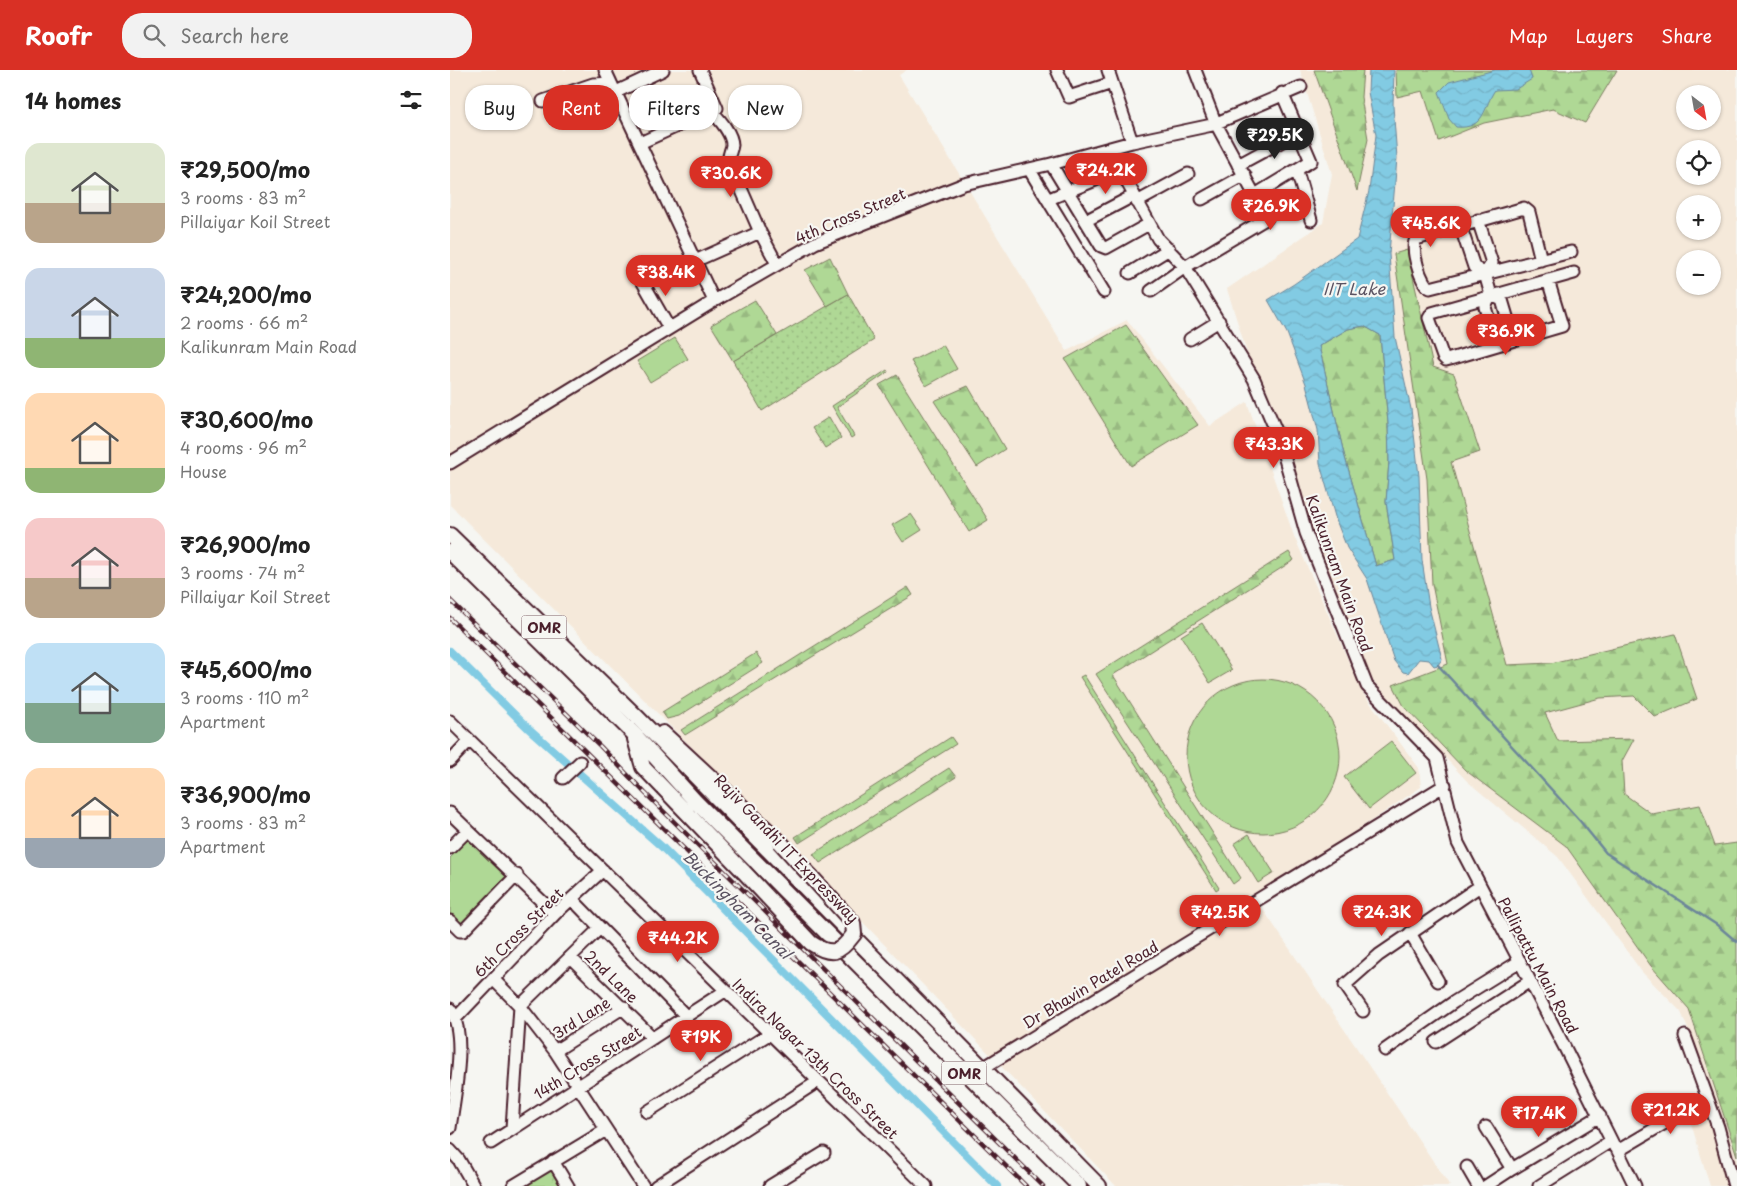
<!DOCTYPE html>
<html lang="en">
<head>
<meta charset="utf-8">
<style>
  body { margin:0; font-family:"Playpen Sans",sans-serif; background:#f2f2f2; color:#222; height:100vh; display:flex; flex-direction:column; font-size:19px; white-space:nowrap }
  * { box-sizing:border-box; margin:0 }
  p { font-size:16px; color:#767676 }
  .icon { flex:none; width:28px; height:28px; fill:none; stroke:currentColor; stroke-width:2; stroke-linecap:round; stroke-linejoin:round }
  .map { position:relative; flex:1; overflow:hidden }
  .sheet { display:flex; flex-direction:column; background:#fff; width:450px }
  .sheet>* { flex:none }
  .top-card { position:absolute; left:15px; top:15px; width:475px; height:45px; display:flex; gap:10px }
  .needle { width:32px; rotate:149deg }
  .fabs { position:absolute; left:1226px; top:15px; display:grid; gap:10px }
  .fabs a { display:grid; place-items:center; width:45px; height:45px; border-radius:50%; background:#fff; box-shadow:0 1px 4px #0004; font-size:25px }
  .price { position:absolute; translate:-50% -42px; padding:0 11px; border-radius:18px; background:#d93025; color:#fff; font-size:16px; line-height:32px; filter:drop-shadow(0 1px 2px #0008) }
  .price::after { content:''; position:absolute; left:50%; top:30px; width:15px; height:11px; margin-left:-8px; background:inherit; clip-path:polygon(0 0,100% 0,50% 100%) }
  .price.on { background:#222; color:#fff }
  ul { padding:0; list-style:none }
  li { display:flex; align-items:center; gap:15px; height:125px; padding:0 25px }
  li span { display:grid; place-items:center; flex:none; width:140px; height:100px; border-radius:15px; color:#555 }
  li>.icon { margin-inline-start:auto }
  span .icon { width:60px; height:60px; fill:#fffc; stroke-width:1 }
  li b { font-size:21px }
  h2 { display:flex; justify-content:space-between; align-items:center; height:60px; padding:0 25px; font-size:21px }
  .pill { padding:0 18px; border-radius:20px; background:#fff; box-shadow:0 1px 4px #0004; font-size:18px; line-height:45px }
  .pill.on { background:#d93025; color:#fff }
  header { display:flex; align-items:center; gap:30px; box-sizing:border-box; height:70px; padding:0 25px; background:#d93025; color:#fff }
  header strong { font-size:24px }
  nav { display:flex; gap:28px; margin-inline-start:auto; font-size:18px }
  .search { width:350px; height:45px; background:#f2f2f2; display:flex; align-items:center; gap:12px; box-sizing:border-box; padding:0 18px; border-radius:20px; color:#767676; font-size:19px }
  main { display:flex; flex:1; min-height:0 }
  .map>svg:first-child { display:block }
  .built { fill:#f5e9da; fill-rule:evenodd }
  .grass { fill:url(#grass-dots); stroke:#7c7c60 }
  .forest { fill:url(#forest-firs); stroke:#7c7c60 }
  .park { fill:url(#park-crowns); stroke:#7c7c60 }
  .garden { fill:#afd895; stroke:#7c7c60 }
  .water { fill:url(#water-waves); stroke:#6c8699; fill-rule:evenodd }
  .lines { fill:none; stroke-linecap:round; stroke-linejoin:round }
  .stream { stroke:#6c8699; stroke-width:2.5 }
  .canal { stroke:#82cbe3; stroke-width:8 }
  .minor-casing { stroke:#4a1f2b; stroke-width:15 }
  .major-casing { stroke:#4a1f2b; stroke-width:18 }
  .minor { stroke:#f6f6f2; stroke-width:11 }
  .major { stroke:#f6f6f2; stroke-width:14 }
  .rail-casing { stroke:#4a1f2b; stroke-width:4.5 }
  .rail { stroke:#f6f6f2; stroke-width:2.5; stroke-dasharray:8; stroke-linecap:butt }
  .major-bridge-casing { stroke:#4a1f2b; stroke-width:18; stroke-linecap:butt }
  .major-bridge { stroke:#f6f6f2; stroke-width:14 }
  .labels { text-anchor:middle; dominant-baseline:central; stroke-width:4.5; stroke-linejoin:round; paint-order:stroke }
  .shield { fill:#f6f6f2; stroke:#7e6067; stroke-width:1 }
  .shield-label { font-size:14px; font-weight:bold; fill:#4a1f2b }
  .street-label { font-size:15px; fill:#4a1f2b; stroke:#f6f6f2 }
  .water-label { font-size:16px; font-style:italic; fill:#5b5362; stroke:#f6f6f2 }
</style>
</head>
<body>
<header>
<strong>Roofr</strong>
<div class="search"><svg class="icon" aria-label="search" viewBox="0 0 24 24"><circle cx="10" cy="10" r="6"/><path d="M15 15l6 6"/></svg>Search here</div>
<nav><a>Map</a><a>Layers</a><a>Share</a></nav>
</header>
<main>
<section class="sheet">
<h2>14 homes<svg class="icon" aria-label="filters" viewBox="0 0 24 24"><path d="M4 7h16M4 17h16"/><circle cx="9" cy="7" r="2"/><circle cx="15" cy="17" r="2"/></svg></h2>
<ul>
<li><span style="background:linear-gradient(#dfe7d0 60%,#b9a48a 0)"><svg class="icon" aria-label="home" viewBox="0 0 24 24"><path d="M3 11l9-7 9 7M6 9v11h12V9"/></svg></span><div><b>₹29,500/mo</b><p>3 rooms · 83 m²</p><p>Pillaiyar Koil Street</p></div></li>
<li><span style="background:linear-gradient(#c9d6e8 70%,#8fb573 0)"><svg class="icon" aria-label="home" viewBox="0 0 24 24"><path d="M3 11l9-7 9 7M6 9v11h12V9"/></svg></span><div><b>₹24,200/mo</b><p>2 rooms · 66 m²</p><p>Kalikunram Main Road</p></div></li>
<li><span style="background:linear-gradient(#ffd9b3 75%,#8fb573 0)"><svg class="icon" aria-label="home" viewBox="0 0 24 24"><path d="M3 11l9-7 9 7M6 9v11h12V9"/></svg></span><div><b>₹30,600/mo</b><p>4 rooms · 96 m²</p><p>House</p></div></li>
<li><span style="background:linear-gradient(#f6c9c9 60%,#b9a48a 0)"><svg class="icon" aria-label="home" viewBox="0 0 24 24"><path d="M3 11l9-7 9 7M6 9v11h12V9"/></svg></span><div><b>₹26,900/mo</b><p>3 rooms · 74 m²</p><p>Pillaiyar Koil Street</p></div></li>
<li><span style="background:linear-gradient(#bfe0f5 60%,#7fa58c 0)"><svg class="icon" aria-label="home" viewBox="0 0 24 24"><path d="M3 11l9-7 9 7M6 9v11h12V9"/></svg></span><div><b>₹45,600/mo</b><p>3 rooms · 110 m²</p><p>Apartment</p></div></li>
<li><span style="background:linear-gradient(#ffd9b3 70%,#9aa5b1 0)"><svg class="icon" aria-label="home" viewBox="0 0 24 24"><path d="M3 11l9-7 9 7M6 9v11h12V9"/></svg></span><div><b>₹36,900/mo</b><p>3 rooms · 83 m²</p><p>Apartment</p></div></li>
</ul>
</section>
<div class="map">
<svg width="1287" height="1116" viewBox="0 0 1287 1116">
  <defs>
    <pattern id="grass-dots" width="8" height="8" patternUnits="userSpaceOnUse" patternTransform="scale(1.25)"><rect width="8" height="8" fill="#afd895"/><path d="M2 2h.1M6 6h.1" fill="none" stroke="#98b981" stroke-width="1.8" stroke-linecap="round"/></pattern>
    <pattern id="forest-firs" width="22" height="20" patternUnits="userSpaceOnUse" patternTransform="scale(1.25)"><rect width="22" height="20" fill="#afd895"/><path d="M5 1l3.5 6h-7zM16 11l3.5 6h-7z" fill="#98b981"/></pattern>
    <pattern id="park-crowns" width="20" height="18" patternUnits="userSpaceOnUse" patternTransform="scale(1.25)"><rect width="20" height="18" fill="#afd895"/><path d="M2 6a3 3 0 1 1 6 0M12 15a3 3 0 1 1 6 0" fill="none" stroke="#98b981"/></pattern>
    <pattern id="water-waves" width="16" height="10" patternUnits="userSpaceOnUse" patternTransform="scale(1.25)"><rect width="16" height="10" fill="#82cbe3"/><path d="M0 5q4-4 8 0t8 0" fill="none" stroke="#72aec3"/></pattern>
  </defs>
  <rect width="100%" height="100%" fill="#f6f6f2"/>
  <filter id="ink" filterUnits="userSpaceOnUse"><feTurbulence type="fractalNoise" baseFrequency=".02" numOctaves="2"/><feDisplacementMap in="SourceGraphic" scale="10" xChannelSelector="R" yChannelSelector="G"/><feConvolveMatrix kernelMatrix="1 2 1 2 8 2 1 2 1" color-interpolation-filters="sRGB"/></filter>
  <g filter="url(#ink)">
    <path class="built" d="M 0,0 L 457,0 L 449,5 L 617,281 L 677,250 L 760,356 L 797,332 L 844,466 L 912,622 L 969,698 L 971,717 L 806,829 L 1000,1116 L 666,1116 L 334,770 L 0,435 Z
      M 850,0 L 1287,0 L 1287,1104 L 1263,1021 L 1231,942 L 1192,902 L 1108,787 L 1017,711 L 923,611 L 859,461 L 799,289 L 777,219 L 873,153 L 882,104 ZM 1235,24 L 1262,24 L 1262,51 L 1235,51 ZM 1235,79 L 1262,79 L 1262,106 L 1235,106 ZM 1235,134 L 1262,134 L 1262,161 L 1235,161 ZM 1235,189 L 1262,189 L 1262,216 L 1235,216 Z
      M 1257,1028 L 1280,1116 L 1260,1116 L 1237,1040 Z"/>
    <path class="grass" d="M 398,224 L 424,270 L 312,341 L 283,291 Z
      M 379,347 L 391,368 L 375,378 L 362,358 Z"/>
    <path class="forest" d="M 864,0 L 913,0 L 911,27 L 918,69 L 907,121 Z
      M 946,0 L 1167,0 L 1135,53 L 1103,39 L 1034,53 L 989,71 L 973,21 L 947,27 Z
      M 957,180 L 983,297 L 1004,304 L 1030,382 L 1001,392 L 1057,595 L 1101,593 L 1225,564 L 1247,629 L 1205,647 L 1184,626 L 1150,628 L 1095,643 L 1108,671 L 1184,669 L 1172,691 L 1174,724 L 1202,744 L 1250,735 L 1265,776 L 1287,773 L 1287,1086 L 1239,939 L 1201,896 L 1116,776 L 1015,700 L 954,636 L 943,615 L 998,594 L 982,514 L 977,409 L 944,184 Z
      M 380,187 L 398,224 L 377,236 L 355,200 Z
      M 305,230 L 327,265 L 283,291 L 261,255 Z
      M 676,255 L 748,355 L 681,396 L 615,289 Z
      M 914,256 L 930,265 L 938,353 L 939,391 L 936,432 L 945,490 L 926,496 L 894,384 L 869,276 L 898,259 Z
      M 493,275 L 507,299 L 476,316 L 461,291 Z
      M 447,305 L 538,450 L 519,462 L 429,315 Z
      M 518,316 L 555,379 L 527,397 L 484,331 Z
      M 839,482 L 844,490 L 663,605 L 791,808 L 783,814 L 646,604 Z
      M 458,517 L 463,525 L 235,665 L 231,660 Z
      M 306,583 L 313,593 L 229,646 L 217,649 L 212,642 Z
      M 634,605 L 769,818 L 766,820 L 630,607 Z
      M 501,667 L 506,674 L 349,773 L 345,767 Z
      M 499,698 L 506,707 L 370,793 L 363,784 Z"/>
    <path class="park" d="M 103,1097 L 115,1116 L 74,1116 Z"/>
    <path class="garden" d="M 225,268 L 238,289 L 200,312 L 187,291 Z
      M 437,300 L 438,302 L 387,337 L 404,366 L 401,368 L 382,336 Z
      M 461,444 L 472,460 L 453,472 L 442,455 Z
      M 752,553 L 782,600 L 760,613 L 731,566 Z
      M736 686a77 77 0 1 1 154 0a77 77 0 1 1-154 0Z
      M 941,671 L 966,703 L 919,739 L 894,707 Z
      M 799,764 L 824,803 L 808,813 L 784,774 Z
      M 19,768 L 58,806 L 9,858 L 0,849 L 0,788 Z"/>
    <path class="water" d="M 919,0 L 944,0 L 943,36 L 947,88 L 939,184 L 945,267 L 961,339 L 969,406 L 972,490 L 979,537 L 992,589 L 988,595 L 984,596 L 979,590 L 969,589 L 958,603 L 953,602 L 944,591 L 917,509 L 897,478 L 886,450 L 870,394 L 868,360 L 856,314 L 837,263 L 818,230 L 844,214 L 907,169 L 919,121 L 926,65 L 918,22 ZM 914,256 L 930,265 L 938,353 L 939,391 L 936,432 L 945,490 L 926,496 L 894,384 L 869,276 L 898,259 Z
      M 1045,0 L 1079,0 L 1082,9 L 1066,19 L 1045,20 C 1034,35 1036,60 1006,57 L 999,49 L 989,22 L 999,12 Z"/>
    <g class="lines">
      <path class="stream" d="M 988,595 L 1130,751 L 1156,783 L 1267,855 L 1287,872"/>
      <path class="canal" d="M 0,581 L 78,658 L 212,777 L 547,1116"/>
      <defs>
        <path id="minor" d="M 155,0 L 161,13
          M 607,0 L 619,27 L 662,13
          M 658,0 L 682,72
          M 166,22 L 213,0
          M 93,31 L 143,14 L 161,13 L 264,231
          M 190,73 L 267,38 L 250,0
          M 659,79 L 708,169 L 735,197 L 804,309 L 829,368 L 856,463 L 917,616 L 987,688 L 1008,773 L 1115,978 L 1164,1076 L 1171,1079 L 1257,1028
          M 601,94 L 651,176 L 656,178 L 699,154
          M 788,95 L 849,62
          M 579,99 L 654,222
          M 847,101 L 861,150
          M 805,125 L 861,91 L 832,23
          M 599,129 L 670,100
          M 752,129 L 795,105
          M 687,132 L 738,104
          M 641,148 L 683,126
          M 1028,150 L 1042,193 L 1035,204
          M 1010,155 L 1024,197 L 1035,204 L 1041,225 L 1035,237 L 1046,275
          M 310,162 L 327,194
          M 1091,190 L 1079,142 L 1074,138 L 966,169 C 960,178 971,215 980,218 L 1121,182
          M 245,191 L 310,162 L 279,91 C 278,84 281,82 282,75 C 282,63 269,49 261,40
          M 680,203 L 719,179
          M 191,209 L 219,258
          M 1098,210 L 1112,256 L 1000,289 L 996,290 L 993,287 L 979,248 L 982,243 L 1124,203
          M 701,221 L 735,197 L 817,148 L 765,52 L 745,0
          M 1041,225 L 1052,230 L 1064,270
          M 740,269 L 769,251
          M 0,393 L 264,231 L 365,173 L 514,114 L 601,94 L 682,72 L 762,55 L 851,17
          M 0,651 L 476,1116
          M 0,691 L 19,671
          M 113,708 L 130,692
          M 0,743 L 105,844
          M 0,778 L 18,760
          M 122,829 L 236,946
          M 0,851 L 10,861 L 13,861 L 67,805
          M 960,863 L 988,911
          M 120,887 L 203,968
          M 43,909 L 70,936 L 105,981 L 193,1116
          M 0,939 C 18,964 4,1028 0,1058
          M 913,941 L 895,915 L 929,885 L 1030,816
          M 6,948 L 105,844 L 153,800
          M 1235,966 L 1268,1057 L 1284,1116
          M 986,972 L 1080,911
          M 935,980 L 1004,932 L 1070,891
          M 105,981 L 174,937
          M 533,998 L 995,715
          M 197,1042 L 319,964
          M 1036,1057 L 1062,1099 L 1150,1046
          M 62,1058 L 70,936 L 150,858
          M 41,1073 L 275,921
          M 1167,1079 L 1185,1116
          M 0,1080 L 9,1090 L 24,1116
          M 103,1091 L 118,1116
          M 1017,1097 L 1028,1116
          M 63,1116 L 156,1060
          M 206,1116 L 367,1012
          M 320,1116 L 374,1083
          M 1036,1116 L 1062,1099
          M 1089,1116 L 1161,1071"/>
        <path id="major" d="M 0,465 L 188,648 L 649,1116
          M 0,482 L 185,665 L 245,731 L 629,1116
          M 213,663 L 330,772
          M 185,669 L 193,697 L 294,802"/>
      </defs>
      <use href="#minor" class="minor-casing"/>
      <use href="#major" class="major-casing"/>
      <use href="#minor" class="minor"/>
      <use href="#major" class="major"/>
      <defs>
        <path id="rail" d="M 0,530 L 150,676 L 195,723 L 593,1116
          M 0,548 L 576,1116"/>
      </defs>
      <use href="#rail" class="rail-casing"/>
      <use href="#rail" class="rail"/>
      <defs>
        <path id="major-bridge" d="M 294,802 L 361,873 C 382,887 390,883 404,864 L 403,853 L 330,772"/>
      </defs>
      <use href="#major-bridge" class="major-bridge-casing"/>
      <use href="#major-bridge" class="major-bridge"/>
    </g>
  </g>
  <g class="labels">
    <g class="shield">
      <rect x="71.5" y="545.5" width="45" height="23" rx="4"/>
      <rect x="491.5" y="991.5" width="45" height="23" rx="4"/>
    </g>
    <g class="shield-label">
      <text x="94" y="557">OMR</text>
      <text x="514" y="1003">OMR</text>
    </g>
    <g class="street-label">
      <text transform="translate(400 145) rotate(-23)">4th Cross Street</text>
      <text transform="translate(890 503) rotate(70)">Kalikunram Main Road</text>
      <text transform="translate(337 778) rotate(46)">Rajiv Gandhi IT Expressway</text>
      <text transform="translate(68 862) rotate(-45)">6th Cross Street</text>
      <text transform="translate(1089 895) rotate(62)">Pallipattu Main Road</text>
      <text transform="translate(162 906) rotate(44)">2nd Lane</text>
      <text transform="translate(640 914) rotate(-31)">Dr Bhavin Patel Road</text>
      <text transform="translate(131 947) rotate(-32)">3rd Lane</text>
      <text transform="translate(366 988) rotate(44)">Indira Nagar 13th Cross Street</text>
      <text transform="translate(137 992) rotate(-32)">14th Cross Street</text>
    </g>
    <g class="water-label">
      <text x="904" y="218">IIT Lake</text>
      <text transform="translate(288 834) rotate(45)">Buckingham Canal</text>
    </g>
  </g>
</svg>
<div class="fabs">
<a><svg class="needle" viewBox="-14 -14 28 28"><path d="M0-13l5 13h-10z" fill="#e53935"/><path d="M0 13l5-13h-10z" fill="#767676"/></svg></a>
<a><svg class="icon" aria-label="locate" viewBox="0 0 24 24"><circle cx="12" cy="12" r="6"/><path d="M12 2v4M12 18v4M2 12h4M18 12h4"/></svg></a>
<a>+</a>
<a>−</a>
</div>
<b class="price on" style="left:825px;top:90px">₹29.5K</b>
<b class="price" style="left:656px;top:125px">₹24.2K</b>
<b class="price" style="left:281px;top:128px">₹30.6K</b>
<b class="price" style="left:821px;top:161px">₹26.9K</b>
<b class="price" style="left:981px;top:178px">₹45.6K</b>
<b class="price" style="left:216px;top:227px">₹38.4K</b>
<b class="price" style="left:1056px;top:286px">₹36.9K</b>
<b class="price" style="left:824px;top:399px">₹43.3K</b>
<b class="price" style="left:770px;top:867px">₹42.5K</b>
<b class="price" style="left:932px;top:867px">₹24.3K</b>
<b class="price" style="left:228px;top:893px">₹44.2K</b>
<b class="price" style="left:251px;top:992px">₹19K</b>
<b class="price" style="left:1221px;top:1065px">₹21.2K</b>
<b class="price" style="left:1089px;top:1068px">₹17.4K</b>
<div class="top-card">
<a class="pill">Buy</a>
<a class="pill on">Rent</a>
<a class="pill">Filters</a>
<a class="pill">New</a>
</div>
</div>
</main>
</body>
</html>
